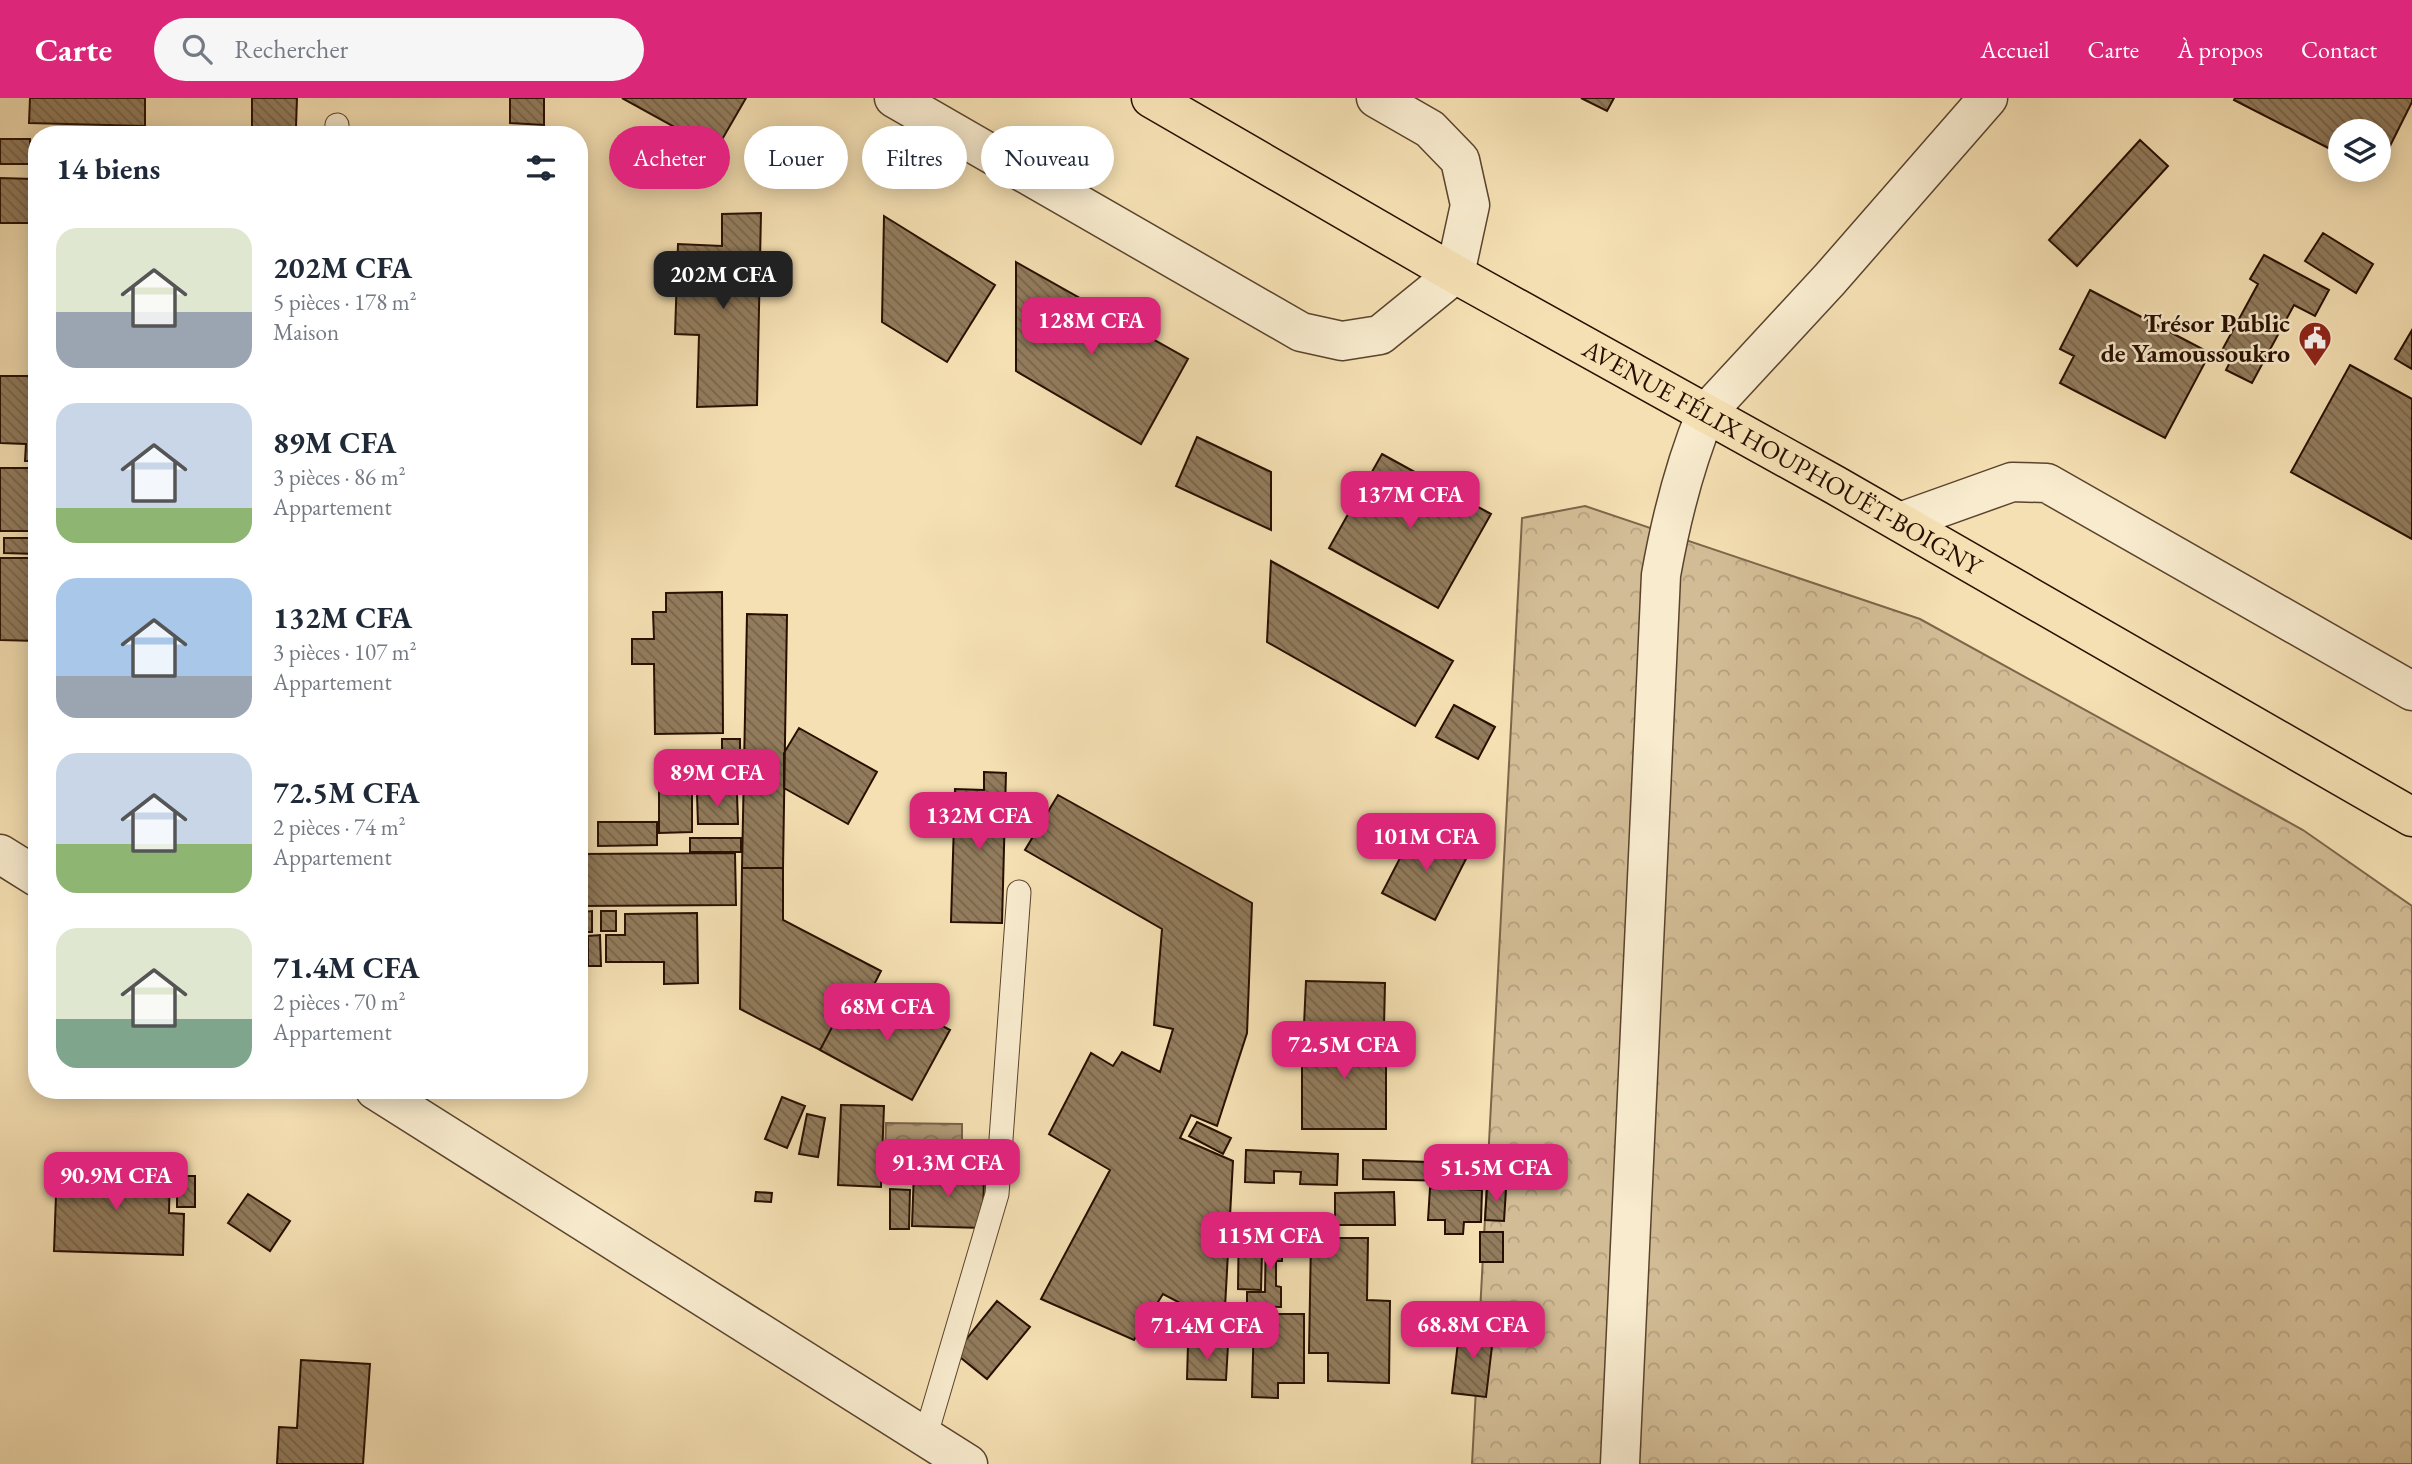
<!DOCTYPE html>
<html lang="fr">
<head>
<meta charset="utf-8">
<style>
  body { margin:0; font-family:"EB Garamond",serif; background:#f6f6f7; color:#1f2937; height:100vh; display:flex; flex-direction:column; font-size:26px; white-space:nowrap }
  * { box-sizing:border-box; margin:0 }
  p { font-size:23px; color:#747a83 }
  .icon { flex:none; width:38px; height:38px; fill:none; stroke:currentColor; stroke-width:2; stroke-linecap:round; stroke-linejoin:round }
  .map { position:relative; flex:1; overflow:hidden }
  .sheet { position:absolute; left:28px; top:28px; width:560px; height:973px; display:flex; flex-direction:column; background:#fff; border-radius:28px; box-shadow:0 4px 18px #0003 }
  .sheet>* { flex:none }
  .hud { position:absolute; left:609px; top:28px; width:665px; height:63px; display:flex; gap:14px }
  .fabs { position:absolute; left:2328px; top:21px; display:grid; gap:14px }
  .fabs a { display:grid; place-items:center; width:63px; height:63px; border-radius:50%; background:#fff; box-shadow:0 4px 18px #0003; font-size:35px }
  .price { position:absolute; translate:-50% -60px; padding:0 16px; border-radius:14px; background:#db2777; color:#fff; font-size:23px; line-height:46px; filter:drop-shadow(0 2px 4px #0008) }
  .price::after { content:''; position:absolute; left:50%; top:42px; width:21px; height:16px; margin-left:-10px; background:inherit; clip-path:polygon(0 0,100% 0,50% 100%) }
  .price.on { background:#222; color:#fff }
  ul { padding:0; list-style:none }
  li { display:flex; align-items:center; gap:21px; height:175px; padding:0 28px }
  li span { display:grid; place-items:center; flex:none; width:196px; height:140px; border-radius:21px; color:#555 }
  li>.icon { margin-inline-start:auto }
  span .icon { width:84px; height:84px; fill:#fffc; stroke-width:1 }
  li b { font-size:30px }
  h2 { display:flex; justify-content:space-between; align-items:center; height:84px; padding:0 28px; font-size:30px }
  .chip { padding:0 24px; border-radius:32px; background:#fff; box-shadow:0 4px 18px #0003; font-size:24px; line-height:63px }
  .chip.on { background:#db2777; color:#fff }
  header { display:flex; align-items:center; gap:42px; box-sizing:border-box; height:98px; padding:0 35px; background:#db2777; color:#fff }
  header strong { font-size:33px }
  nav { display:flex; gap:38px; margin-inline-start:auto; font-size:24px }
  .search { width:490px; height:63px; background:#f6f6f7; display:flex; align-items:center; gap:18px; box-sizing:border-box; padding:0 24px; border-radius:38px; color:#747a83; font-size:26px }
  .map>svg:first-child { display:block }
  .forest { fill:url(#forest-crowns); stroke:#7c664a; stroke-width:2 }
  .water { fill:url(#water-waves); stroke:#796247; stroke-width:2 }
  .building { fill:url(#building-back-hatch); stroke:#270f00; stroke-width:2 }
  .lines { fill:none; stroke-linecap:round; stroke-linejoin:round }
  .service-casing { stroke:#5a432d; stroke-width:25 }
  .minor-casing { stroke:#5a432d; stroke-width:41 }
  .tertiary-casing { stroke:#5a432d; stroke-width:41 }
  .trunk-casing { stroke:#270f00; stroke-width:41 }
  .service { stroke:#f8ebce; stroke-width:23 }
  .minor { stroke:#f8ebce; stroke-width:38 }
  .tertiary { stroke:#f8ebce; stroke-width:38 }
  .trunk { stroke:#f5e0b3; stroke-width:38 }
  .labels { text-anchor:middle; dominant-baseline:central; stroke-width:5; stroke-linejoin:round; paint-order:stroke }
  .poi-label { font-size:26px; font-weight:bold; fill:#270f00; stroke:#f8ebce; text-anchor:end }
  .street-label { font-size:26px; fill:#270f00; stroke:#f8ebce }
</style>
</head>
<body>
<header>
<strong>Carte</strong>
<div class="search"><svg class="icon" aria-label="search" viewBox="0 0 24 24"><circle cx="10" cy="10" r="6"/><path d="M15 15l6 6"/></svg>Rechercher</div>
<nav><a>Accueil</a><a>Carte</a><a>À propos</a><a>Contact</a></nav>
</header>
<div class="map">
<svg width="2412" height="1366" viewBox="0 0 2412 1366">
  <defs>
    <pattern id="forest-crowns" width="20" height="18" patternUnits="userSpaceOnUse" patternTransform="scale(1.75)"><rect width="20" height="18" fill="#d2bc95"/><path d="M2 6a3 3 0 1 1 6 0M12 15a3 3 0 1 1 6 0" fill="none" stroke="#b4a07f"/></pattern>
    <pattern id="water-waves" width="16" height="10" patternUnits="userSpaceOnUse" patternTransform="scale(1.75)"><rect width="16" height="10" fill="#af9976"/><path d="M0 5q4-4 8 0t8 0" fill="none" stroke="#8e7b5e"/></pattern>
    <pattern id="building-back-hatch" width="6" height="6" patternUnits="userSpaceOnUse" patternTransform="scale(1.75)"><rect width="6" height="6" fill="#927c5d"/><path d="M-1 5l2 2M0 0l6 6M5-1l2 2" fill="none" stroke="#77644a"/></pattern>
  </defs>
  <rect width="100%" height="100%" fill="#f5e0b3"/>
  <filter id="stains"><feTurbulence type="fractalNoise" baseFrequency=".00286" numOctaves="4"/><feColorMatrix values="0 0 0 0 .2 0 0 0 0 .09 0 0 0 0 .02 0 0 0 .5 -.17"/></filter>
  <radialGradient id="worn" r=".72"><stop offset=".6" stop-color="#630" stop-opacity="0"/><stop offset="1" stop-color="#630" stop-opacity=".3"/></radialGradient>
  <path class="forest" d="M 1585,408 L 1920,521 L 2303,732 L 2412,808 L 2412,1366 L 1472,1366 L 1522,420 Z"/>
  <path class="water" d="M 886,1025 L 962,1026 L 962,1059 L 885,1058 Z"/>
  <path class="building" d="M 30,0 L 145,0 L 145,28 L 29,25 Z
    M 252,0 L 297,0 L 296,29 L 305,29 L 305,37 L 276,37 L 276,31 L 252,31 Z
    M 510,0 L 544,0 L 544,27 L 510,25 Z
    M 622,0 L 746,0 L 716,52 Z
    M 1581,0 L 1614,0 L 1607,13 Z
    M 2235,0 L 2412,0 L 2412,4 L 2377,74 L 2372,72 L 2378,72 L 2378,33 L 2340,33 L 2340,56 L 2234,2 Z
    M 0,41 L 30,41 L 30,66 L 0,66 Z
    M 2140,42 L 2168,68 L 2077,168 L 2049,142 Z
    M 0,80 L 34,81 L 37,125 L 0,125 Z
    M 761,115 L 757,307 L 697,309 L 699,237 L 675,236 L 678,146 L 722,148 L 722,116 Z
    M 884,118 L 995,187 L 947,264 L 882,224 Z
    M 2323,135 L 2373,166 L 2356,195 L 2305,163 Z
    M 2264,157 L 2329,192 L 2315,218 L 2294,207 L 2252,285 L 2226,272 L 2232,260 L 2221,254 L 2258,186 L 2250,181 Z
    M 1016,164 L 1188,261 L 1141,346 L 1016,273 Z
    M 2090,192 L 2210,255 L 2165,340 L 2060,285 L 2074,258 L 2060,251 Z
    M 2412,232 L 2412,271 L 2395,261 Z
    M 2350,267 L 2412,301 L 2412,441 L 2291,374 Z
    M 0,278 L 37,278 L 37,363 L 25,363 L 26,346 L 0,345 Z
    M 1197,339 L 1271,374 L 1271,432 L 1176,388 Z
    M 1382,356 L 1491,416 L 1438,510 L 1329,450 Z
    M 0,370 L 37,370 L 37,433 L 0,433 Z
    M 4,440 L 37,440 L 37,456 L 4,455 Z
    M 0,460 L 37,460 L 37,543 L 0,542 Z
    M 1271,463 L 1453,563 L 1415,628 L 1267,544 Z
    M 722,494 L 723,635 L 655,636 L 654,566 L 632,566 L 632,541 L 654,541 L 653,514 L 666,514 L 666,495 Z
    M 747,516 L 787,517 L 783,770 L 742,770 Z
    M 1454,607 L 1495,629 L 1478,661 L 1436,639 Z
    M 799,630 L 877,674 L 848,726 L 784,690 L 784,655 Z
    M 722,641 L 740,641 L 740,688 L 722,688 Z
    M 984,674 L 1006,675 L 1002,825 L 951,824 L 955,691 L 984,692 Z
    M 659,694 L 692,694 L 692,734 L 659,735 Z
    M 697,696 L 737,696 L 738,726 L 698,726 Z
    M 1058,697 L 1252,805 L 1247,935 L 1217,1028 L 1191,1017 L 1180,1040 L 1233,1063 L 1224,1228 L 1163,1196 L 1134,1242 L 1041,1201 L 1110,1072 L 1049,1036 L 1091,955 L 1113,968 L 1122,954 L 1160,974 L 1173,931 L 1154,927 L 1162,831 L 1025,752 Z
    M 598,724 L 657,724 L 657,747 L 598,748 Z
    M 1416,729 L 1469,755 L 1435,822 L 1382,795 Z
    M 690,740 L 741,740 L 741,754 L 690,754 Z
    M 735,755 L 736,807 L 579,808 L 579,756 Z
    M 742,770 L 783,770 L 783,822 L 881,873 L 855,924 L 839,916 L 820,952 L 740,911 Z
    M 592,813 L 592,834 L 583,834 L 583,814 Z
    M 601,813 L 616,813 L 616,833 L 601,833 Z
    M 697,815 L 698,885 L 664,886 L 664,864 L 606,864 L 606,837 L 625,837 L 625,816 Z
    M 600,837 L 601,868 L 588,868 L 588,838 Z
    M 1306,883 L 1385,885 L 1384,929 L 1304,927 Z
    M 872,890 L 950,932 L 912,1002 L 820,952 L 839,916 L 855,924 Z
    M 1302,936 L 1386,936 L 1386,1031 L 1302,1031 Z
    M 782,999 L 805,1008 L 787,1050 L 765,1041 Z
    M 841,1007 L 884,1008 L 881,1089 L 838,1087 Z
    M 807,1016 L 825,1020 L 818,1059 L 799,1056 Z
    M 1197,1024 L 1231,1040 L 1223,1056 L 1189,1038 Z
    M 1246,1052 L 1338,1056 L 1337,1087 L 1300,1086 L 1301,1074 L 1274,1073 L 1274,1085 L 1245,1084 Z
    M 1363,1062 L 1496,1066 L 1496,1084 L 1363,1081 Z
    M 57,1068 L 170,1072 L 169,1115 L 184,1116 L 183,1157 L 54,1153 Z
    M 914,1072 L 984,1074 L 983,1130 L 912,1128 Z
    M 177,1078 L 195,1078 L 195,1109 L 177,1109 Z
    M 1430,1090 L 1482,1092 L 1481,1124 L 1464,1124 L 1463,1136 L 1445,1136 L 1445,1122 L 1428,1122 Z
    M 1487,1090 L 1506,1091 L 1504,1123 L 1485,1122 Z
    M 890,1091 L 910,1092 L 909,1131 L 890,1131 Z
    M 756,1094 L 772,1095 L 771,1104 L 755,1103 Z
    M 1394,1094 L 1395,1127 L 1335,1127 L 1335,1095 Z
    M 248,1096 L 290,1123 L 270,1153 L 228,1125 Z
    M 1239,1116 L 1263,1117 L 1261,1192 L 1238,1191 Z
    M 1266,1129 L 1282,1129 L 1282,1163 L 1276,1163 L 1276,1188 L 1281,1189 L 1281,1209 L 1247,1208 L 1247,1194 L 1265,1194 Z
    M 1480,1134 L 1503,1134 L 1503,1164 L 1480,1164 Z
    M 1311,1140 L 1368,1140 L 1367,1202 L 1390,1203 L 1389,1285 L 1328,1283 L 1328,1255 L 1309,1255 Z
    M 997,1203 L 1030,1229 L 987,1281 L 955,1255 Z
    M 1254,1216 L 1304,1216 L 1304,1285 L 1278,1285 L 1278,1300 L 1252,1299 Z
    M 1460,1227 L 1494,1231 L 1486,1299 L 1452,1295 Z
    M 1188,1246 L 1228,1247 L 1226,1282 L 1187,1281 Z
    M 301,1262 L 370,1266 L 363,1366 L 277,1366 L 279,1329 L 297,1330 Z"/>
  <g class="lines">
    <defs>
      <path id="service" d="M 336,37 L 337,27
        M 925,1340 L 997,1096 L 1019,794"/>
      <path id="minor" d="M 894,0 L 1301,234 L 1342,243 L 1380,237 L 1455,176 L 1470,107 L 1460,62 L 1430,31 L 1376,0
        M 1900,424 L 2012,384 L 2047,385 L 2412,593
        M 0,756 L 37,779
        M 375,992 L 968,1366
        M 1620,1366 L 1661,477 C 1671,421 1684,368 1706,315"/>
      <path id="tertiary" d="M 1706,315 L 1830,181 L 1988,0"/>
      <g id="trunk">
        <path id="s1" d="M 1151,0 L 1455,176 L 1835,387 L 2412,719"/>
      </g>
    </defs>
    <use href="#service" class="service-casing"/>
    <use href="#minor" class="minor-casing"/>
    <use href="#tertiary" class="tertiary-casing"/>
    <use href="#trunk" class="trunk-casing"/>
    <use href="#service" class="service"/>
    <use href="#minor" class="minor"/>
    <use href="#tertiary" class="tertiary"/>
    <use href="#trunk" class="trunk"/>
  </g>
  <defs>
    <symbol id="civic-pin" viewBox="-11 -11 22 30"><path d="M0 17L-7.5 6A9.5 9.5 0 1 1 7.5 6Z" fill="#8f2418" stroke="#f8ebce"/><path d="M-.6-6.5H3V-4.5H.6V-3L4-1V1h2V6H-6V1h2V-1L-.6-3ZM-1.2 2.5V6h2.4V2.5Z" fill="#fff"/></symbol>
  </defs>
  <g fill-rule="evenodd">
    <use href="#civic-pin" x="2296" y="221" width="38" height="52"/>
  </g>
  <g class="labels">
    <g class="poi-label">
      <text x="2290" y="225">Trésor Public<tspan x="2290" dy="30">de Yamoussoukro</tspan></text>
    </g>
    <g class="street-label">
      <text stroke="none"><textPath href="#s1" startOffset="726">AVENUE FÉLIX HOUPHOUËT-BOIGNY</textPath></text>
    </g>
  </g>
  <rect width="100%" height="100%" filter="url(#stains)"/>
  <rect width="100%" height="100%" fill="url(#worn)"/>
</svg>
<div class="fabs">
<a><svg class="icon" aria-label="layers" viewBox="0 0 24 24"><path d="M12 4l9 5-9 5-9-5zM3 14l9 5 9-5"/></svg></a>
</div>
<b class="price on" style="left:723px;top:213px">202M CFA</b>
<b class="price" style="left:1091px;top:259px">128M CFA</b>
<b class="price" style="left:1410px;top:433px">137M CFA</b>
<b class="price" style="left:717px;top:711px">89M CFA</b>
<b class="price" style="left:979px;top:754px">132M CFA</b>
<b class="price" style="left:1426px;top:775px">101M CFA</b>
<b class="price" style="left:887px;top:945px">68M CFA</b>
<b class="price" style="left:1344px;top:983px">72.5M CFA</b>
<b class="price" style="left:948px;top:1101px">91.3M CFA</b>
<b class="price" style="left:1496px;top:1106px">51.5M CFA</b>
<b class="price" style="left:116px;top:1114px">90.9M CFA</b>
<b class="price" style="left:1270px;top:1174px">115M CFA</b>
<b class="price" style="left:1473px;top:1263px">68.8M CFA</b>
<b class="price" style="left:1207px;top:1264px">71.4M CFA</b>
<div class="hud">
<a class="chip on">Acheter</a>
<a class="chip">Louer</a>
<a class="chip">Filtres</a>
<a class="chip">Nouveau</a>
</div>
<section class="sheet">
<h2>14 biens<svg class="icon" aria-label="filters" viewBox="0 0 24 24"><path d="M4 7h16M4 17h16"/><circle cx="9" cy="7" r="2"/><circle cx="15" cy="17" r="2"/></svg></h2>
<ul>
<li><span style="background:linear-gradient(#dfe7d0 60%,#9aa5b1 0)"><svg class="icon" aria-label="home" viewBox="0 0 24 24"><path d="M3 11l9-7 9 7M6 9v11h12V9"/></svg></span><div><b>202M CFA</b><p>5 pièces · 178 m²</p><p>Maison</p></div></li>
<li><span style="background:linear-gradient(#c9d6e8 75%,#8fb573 0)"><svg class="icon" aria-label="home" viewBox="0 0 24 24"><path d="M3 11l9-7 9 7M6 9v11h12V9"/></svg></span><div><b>89M CFA</b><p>3 pièces · 86 m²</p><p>Appartement</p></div></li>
<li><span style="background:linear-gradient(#a9c7e8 70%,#9aa5b1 0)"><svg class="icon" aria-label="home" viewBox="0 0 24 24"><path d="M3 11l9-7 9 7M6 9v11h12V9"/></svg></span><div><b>132M CFA</b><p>3 pièces · 107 m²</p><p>Appartement</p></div></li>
<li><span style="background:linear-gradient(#c9d6e8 65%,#8fb573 0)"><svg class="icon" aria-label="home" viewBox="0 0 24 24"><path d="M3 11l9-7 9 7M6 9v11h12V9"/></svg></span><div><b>72.5M CFA</b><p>2 pièces · 74 m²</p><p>Appartement</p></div></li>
<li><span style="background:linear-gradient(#dfe7d0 65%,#7fa58c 0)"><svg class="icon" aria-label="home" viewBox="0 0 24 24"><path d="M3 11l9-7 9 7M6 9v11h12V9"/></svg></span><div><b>71.4M CFA</b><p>2 pièces · 70 m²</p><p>Appartement</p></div></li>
</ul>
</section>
</div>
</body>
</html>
